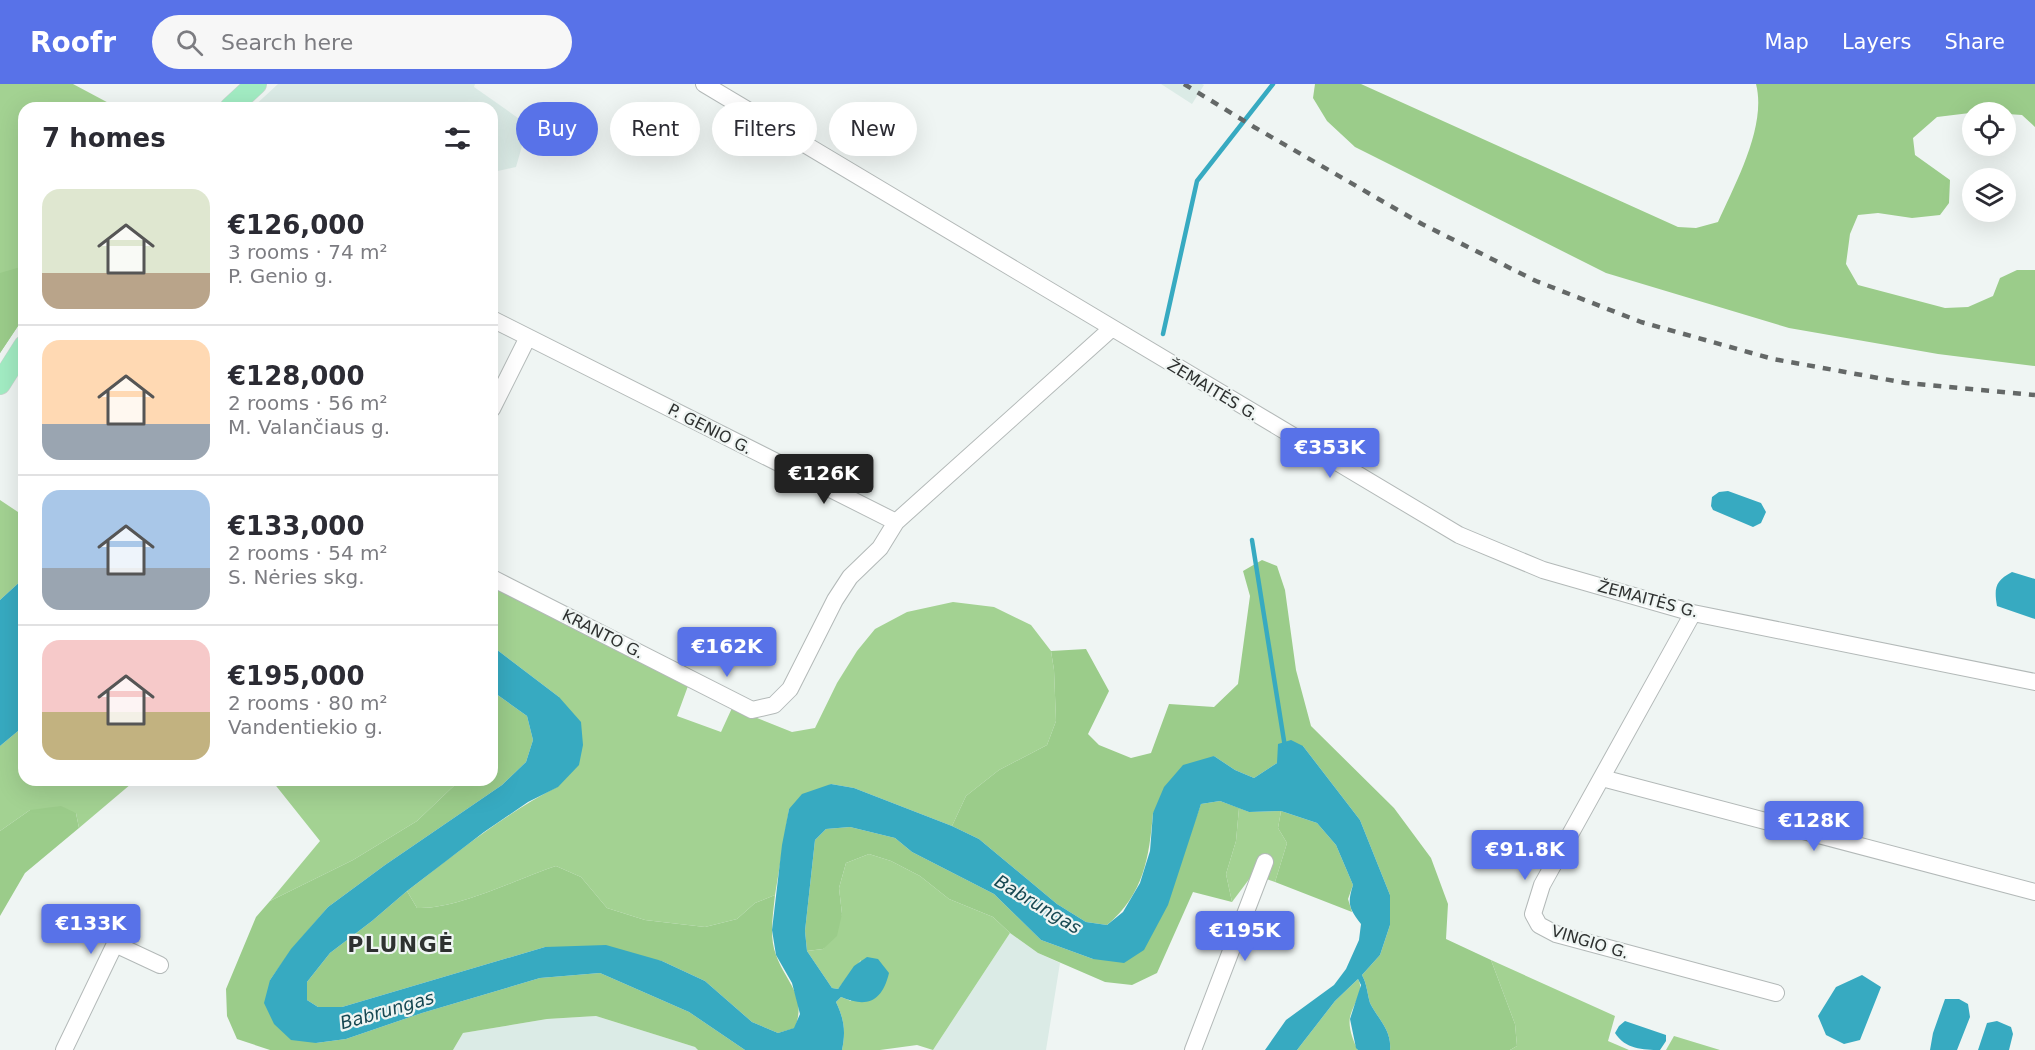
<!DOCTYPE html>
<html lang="en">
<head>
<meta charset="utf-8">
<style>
  body { margin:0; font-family:"DejaVu Sans",sans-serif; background:#f7f7f7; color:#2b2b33; height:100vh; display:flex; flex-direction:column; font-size:22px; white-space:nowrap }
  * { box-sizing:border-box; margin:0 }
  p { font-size:20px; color:#7c7c81 }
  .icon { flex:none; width:33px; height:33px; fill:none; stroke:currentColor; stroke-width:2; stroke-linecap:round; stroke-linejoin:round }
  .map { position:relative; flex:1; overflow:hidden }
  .details { position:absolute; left:18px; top:18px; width:480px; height:684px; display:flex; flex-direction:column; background:#fff; border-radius:18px; box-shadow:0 6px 24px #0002 }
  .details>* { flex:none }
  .banner { position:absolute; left:516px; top:18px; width:570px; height:54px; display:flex; gap:12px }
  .tools { position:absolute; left:1962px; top:18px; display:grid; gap:12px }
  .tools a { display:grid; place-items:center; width:54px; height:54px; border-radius:50%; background:#fff; box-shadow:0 6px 24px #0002; font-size:30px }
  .price { position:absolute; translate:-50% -51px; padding:0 14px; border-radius:6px; background:#5872e8; color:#fff; font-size:20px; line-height:39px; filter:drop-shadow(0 2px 3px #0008) }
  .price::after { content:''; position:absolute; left:50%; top:36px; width:18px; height:14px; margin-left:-9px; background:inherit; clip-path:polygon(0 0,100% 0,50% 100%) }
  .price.active { background:#222; color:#fff }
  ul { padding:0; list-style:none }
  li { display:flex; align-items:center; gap:18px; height:150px; padding:0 24px }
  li+li { border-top:2px solid #e1e1e2 }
  li span { display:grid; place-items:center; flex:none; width:168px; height:120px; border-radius:18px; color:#555 }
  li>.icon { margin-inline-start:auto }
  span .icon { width:72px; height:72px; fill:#fffc; stroke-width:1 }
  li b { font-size:26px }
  h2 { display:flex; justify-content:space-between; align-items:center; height:72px; padding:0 24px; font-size:26px }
  .tag { padding:0 21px; border-radius:27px; background:#fff; box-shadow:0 6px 24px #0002; font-size:21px; line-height:54px }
  .tag.active { background:#5872e8; color:#fff }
  header { display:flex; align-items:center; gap:36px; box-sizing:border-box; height:84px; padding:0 30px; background:#5872e8; color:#fff }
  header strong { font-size:28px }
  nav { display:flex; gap:33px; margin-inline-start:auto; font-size:21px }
  .search { width:420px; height:54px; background:#f7f7f7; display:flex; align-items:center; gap:15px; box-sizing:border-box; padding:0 21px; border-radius:33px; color:#7c7c81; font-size:22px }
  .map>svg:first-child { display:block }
  .built { fill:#dbebe6 }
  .green { fill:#a3d292 }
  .forest { fill:#9bcc8a }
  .water { fill:#37aac1 }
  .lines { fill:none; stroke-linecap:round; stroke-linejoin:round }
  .stream { stroke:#37aac1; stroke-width:4.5 }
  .minor-casing { stroke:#b3b9b8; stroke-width:18 }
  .major-casing { stroke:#d1d2d1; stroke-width:22 }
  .minor { stroke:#fff; stroke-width:16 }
  .major { stroke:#a2ecc3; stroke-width:21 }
  .rail { stroke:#646867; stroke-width:4.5; stroke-dasharray:8 8; stroke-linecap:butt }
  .labels { text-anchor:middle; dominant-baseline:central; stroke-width:4.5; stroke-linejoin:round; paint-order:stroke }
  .street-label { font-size:16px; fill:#2e3130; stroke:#eff5f3 }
  .water-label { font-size:18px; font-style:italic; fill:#174852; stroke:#eff5f3 }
  .district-label { font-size:22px; font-weight:bold; letter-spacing:1.5px; fill:#2e3130; stroke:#eff5f3 }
</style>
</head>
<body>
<header>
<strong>Roofr</strong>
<div class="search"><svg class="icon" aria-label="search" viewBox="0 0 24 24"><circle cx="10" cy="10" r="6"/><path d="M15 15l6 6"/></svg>Search here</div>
<nav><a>Map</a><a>Layers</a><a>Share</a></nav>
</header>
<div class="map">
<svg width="2035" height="966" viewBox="0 0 2035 966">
  <rect width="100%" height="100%" fill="#eff5f3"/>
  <path class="built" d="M 278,0 L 475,0 L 474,3 L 528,41 L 516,83 L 498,87 L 492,84 L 492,24 L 252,24 Z
    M 1161,0 L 1202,0 L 1204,1 L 1192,20 Z
    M 1010,849 L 1038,869 L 1060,879 L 1046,966 L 933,966 Z
    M 596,932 L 695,963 L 698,966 L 453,966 L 463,949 L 547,935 Z"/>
  <path class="green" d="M 0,0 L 73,0 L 118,24 L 24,24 L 24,233 L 0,269 Z
    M 0,416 L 24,432 L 24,494 L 0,516 Z
    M 492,502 L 688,602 L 677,632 L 721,648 L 732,624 L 792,648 L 815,644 L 837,599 L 857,567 L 875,545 L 907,528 L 953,518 L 994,523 L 1031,541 L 1051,567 L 1054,586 L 1056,637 L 1047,661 L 999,686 L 966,712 L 952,742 L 854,704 L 831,700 L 789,725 L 775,811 L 755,819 L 737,835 L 705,843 L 645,836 L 607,824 L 581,793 L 556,782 C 517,795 456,826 417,824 L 407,807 C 456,769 503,731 557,703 L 559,613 L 492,562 Z
    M 24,642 L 24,696 L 164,696 L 131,700 L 79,744 L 76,729 L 30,726 L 0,747 L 0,662 Z
    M 260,696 L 460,696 L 417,737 L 353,776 L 270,817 L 320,757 L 273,698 Z
    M 1239,724 L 1249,728 L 1281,727 L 1278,744 L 1287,759 L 1275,798 L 1253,790 L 1232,818 L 1226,790 L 1236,757 Z
    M 869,770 L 891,777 L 920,792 L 949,815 L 993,833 L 1010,849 L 933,966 L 917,961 L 880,966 L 842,966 C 846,947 844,935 836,918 L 841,913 L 851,917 L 861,876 L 838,905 L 832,904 L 807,867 L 823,865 L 842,830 L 839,804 L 846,779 Z
    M 1491,876 L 1615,932 L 1608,957 L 1629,966 L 1510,966 L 1517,962 L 1515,940 Z
    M 1358,895 C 1365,907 1353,920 1350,933 C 1348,943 1353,957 1358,966 L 1297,966 L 1335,917 Z
    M 1674,952 L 1720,966 L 1666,966 Z"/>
  <path class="forest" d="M 1315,0 L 1361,0 L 1678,143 L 1696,144 L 1718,138 C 1735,100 1767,42 1756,0 L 2035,0 L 2035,43 L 2022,31 L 1978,28 L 1937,33 L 1913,54 L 1915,71 L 1950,96 L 1949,119 L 1940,131 L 1912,134 L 1878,129 L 1858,131 L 1850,150 L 1846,180 L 1858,201 L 1945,224 L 1968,223 L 1993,212 L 2000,194 L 2017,186 L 2035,186 L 2035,282 L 1938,270 L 1789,244 L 1606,189 L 1355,63 L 1327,37 L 1313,14 Z
    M 24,182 L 24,233 L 0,269 L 0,189 Z
    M 1262,476 L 1277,482 L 1285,506 L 1296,586 L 1311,642 L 1394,724 L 1431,774 L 1448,820 L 1446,855 L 1491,876 L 1515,940 L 1517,962 L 1510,966 L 1390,966 C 1392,946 1378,935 1370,919 C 1367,909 1367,900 1362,891 L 1380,871 L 1390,841 L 1390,811 L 1360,736 L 1303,662 L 1254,694 L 1235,686 L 1214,672 L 1153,729 C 1149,774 1144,810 1107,841 L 1086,838 L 1057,820 L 979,755 L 952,742 L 966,712 L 999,686 L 1047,661 L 1056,637 L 1054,586 L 1051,567 L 1086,565 L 1109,607 L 1088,650 L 1099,661 L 1131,674 L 1151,669 L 1169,620 L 1214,623 L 1238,600 L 1250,512 L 1243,487 Z
    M 492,607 L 527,632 L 533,656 L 526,678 L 502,701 L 385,781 L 328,823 L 292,865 L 270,896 L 316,959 L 346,955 L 422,929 L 540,894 L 600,889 L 689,928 L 745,966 L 698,966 L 695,963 L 596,932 L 547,935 L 463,949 L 453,966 L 270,966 L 237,955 L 227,932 L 226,905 L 256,833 L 270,817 L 353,776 L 417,737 L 460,696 L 492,696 Z
    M 1220,717 L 1239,724 L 1236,757 L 1226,790 L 1232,818 L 1193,808 L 1157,889 L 1132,901 L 1105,898 L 1038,869 L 1010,849 L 993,833 L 949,815 L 920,792 L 891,777 L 869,770 L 846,779 L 839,804 L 842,830 L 837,852 L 823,865 L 807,867 L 805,847 L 815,756 L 826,745 L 850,743 L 895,754 L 912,768 L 994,810 L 1041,856 L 1093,875 L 1189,753 L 1201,720 Z
    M 61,722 L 76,729 L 79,744 L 25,789 L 0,832 L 0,747 L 30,726 Z
    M 1281,727 L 1317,739 L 1336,761 L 1353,801 L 1348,815 L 1352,828 L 1275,798 L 1287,759 L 1278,744 Z
    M 556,782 L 581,793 L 607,824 L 645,836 L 705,843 L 737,835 L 755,819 L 775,811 C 773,831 769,853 776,871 C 786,899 807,911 795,944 L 778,949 L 752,938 L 705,897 L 662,877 L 545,863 L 342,923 L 318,923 L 307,916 L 307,898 L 330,869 L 372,837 L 407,807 L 417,824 C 456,826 517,795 556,782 Z"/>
  <path class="water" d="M 1728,407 L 1761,419 L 1766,428 L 1761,439 L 1753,443 L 1713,426 L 1711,422 L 1712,413 L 1719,408 Z
    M 2012,488 L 2035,495 L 2035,535 L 1997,522 C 1994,504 1995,497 2012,488 Z
    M 24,494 L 24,642 L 0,662 L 0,516 Z
    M 492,562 L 559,613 L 581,638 L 583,661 L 579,681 L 558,703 L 528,718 L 484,748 L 407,807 L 372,837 L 330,869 L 307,898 L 307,916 L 318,923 L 342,923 L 545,863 L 606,861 L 662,877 L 705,897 L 752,938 L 778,949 L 794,944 L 800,930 L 792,899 L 776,871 L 772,846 L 782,761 L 789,725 L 802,710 L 831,700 L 854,704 L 952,742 L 979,755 L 1057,820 L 1086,838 L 1107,841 L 1123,828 L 1140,799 L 1150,767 L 1153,729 L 1164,703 L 1183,681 L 1214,672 L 1235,686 L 1254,694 L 1277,679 L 1278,660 L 1291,656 L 1303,662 L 1360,736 L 1390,811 L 1390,841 L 1380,871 L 1362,891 C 1367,900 1367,909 1370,919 C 1378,935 1392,946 1390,966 L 1358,966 L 1356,964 L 1350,935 L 1361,901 L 1358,895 L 1335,917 L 1297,966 L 1265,966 L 1286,936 L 1334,901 L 1346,885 L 1359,856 L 1361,840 C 1349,824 1347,820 1353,801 L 1336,761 L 1317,739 L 1281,727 L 1249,728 L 1220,717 L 1201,720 L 1168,821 L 1144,866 L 1124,879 L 1093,875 L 1041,856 L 994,810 L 912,768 L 895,754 L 850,743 L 826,745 L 815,756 L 805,847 L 807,867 L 832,904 L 838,905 L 854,882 L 867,873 L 878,875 L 889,889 C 882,918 867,924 841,913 L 836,918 C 844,935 846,947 842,966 L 745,966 L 689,928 L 600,889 L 540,894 L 422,929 L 346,955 L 316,959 L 291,956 L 274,940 L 264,919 L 270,896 L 291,865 L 328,823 L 385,781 L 502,701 L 526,678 L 533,656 L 527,632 L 492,607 Z
    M 1862,891 L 1881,903 L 1860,956 L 1844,960 L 1826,951 L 1818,932 L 1836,903 Z
    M 1945,915 L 1959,915 L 1968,920 L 1970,933 L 1957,966 L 1930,966 L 1933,949 Z
    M 1625,937 L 1666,951 L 1666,957 L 1660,966 C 1643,966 1625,965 1615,949 L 1619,942 Z
    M 1997,937 L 2011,943 L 2013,950 L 2009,966 L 1978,966 L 1987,939 Z"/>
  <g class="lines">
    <path class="stream" d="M 1163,250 L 1197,97 L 1273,0
      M 1252,456 L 1285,663"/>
    <defs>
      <path id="minor" d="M 704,0 L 1459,451 L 1543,486 L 1693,529 L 2035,598
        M 492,235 L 896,438 L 1111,245
        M 492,325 L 528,253
        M 492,494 L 752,626 L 774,621 L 790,605 L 835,516 L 850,493 L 880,464 L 896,438
        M 1693,529 L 1542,801 L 1533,830 L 1539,841 L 1556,850 L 1776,909
        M 1602,694 L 2035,808
        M 64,966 L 115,860 L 160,881
        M 1193,966 L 1265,778"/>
      <path id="major" d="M 230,24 L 256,0
        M 0,300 L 24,262"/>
    </defs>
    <use href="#minor" class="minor-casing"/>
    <use href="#major" class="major-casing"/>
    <use href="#minor" class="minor"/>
    <use href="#major" class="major"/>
    <path class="rail" d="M 1184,0 L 1254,43 L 1422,140 L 1536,197 L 1641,238 L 1773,275 L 1906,299 L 2035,311"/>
  </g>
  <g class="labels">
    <g class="street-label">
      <text transform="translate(1213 306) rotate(31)">ŽEMAITĖS G.</text>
      <text transform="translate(710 345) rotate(27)">P. GENIO G.</text>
      <text transform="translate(1648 515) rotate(15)">ŽEMAITĖS G.</text>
      <text transform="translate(603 550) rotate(27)">KRANTO G.</text>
      <text transform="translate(1590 858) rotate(17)">VINGIO G.</text>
    </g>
    <g class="water-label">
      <text transform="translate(1038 820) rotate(31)">Babrungas</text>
      <text transform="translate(387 926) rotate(-16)">Babrungas</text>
    </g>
    <g class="district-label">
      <text x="401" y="860">PLUNGĖ</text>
    </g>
  </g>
</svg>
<div class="tools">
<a><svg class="icon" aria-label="locate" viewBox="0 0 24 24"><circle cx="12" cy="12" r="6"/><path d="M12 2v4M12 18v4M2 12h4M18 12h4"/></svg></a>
<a><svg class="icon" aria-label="layers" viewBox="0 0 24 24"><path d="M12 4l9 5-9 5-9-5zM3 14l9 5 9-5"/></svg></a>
</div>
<b class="price" style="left:1330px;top:395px">€353K</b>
<b class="price active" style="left:824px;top:421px">€126K</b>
<b class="price" style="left:727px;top:594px">€162K</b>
<b class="price" style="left:1814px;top:768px">€128K</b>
<b class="price" style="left:1525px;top:797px">€91.8K</b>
<b class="price" style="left:91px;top:871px">€133K</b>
<b class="price" style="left:1245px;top:878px">€195K</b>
<div class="banner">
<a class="tag active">Buy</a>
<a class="tag">Rent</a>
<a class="tag">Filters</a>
<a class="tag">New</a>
</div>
<section class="details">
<h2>7 homes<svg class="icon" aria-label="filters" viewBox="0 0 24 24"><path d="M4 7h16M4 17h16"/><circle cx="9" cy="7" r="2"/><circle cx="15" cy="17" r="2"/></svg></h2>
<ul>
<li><span style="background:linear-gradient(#dfe7d0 70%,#b9a48a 0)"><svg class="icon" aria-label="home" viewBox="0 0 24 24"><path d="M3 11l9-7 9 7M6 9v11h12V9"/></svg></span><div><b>€126,000</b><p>3 rooms · 74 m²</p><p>P. Genio g.</p></div></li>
<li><span style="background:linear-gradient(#ffd9b3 70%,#9aa5b1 0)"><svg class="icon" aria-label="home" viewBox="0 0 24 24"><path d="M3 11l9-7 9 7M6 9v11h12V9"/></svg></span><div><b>€128,000</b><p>2 rooms · 56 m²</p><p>M. Valančiaus g.</p></div></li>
<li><span style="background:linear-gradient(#a9c7e8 65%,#9aa5b1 0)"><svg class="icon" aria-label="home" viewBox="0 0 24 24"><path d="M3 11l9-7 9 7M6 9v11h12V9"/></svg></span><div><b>€133,000</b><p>2 rooms · 54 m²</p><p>S. Nėries skg.</p></div></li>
<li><span style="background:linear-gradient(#f6c9c9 60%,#c2b280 0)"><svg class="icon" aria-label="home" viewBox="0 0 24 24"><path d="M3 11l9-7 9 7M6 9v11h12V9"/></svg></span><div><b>€195,000</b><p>2 rooms · 80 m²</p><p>Vandentiekio g.</p></div></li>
</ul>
</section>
</div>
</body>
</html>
